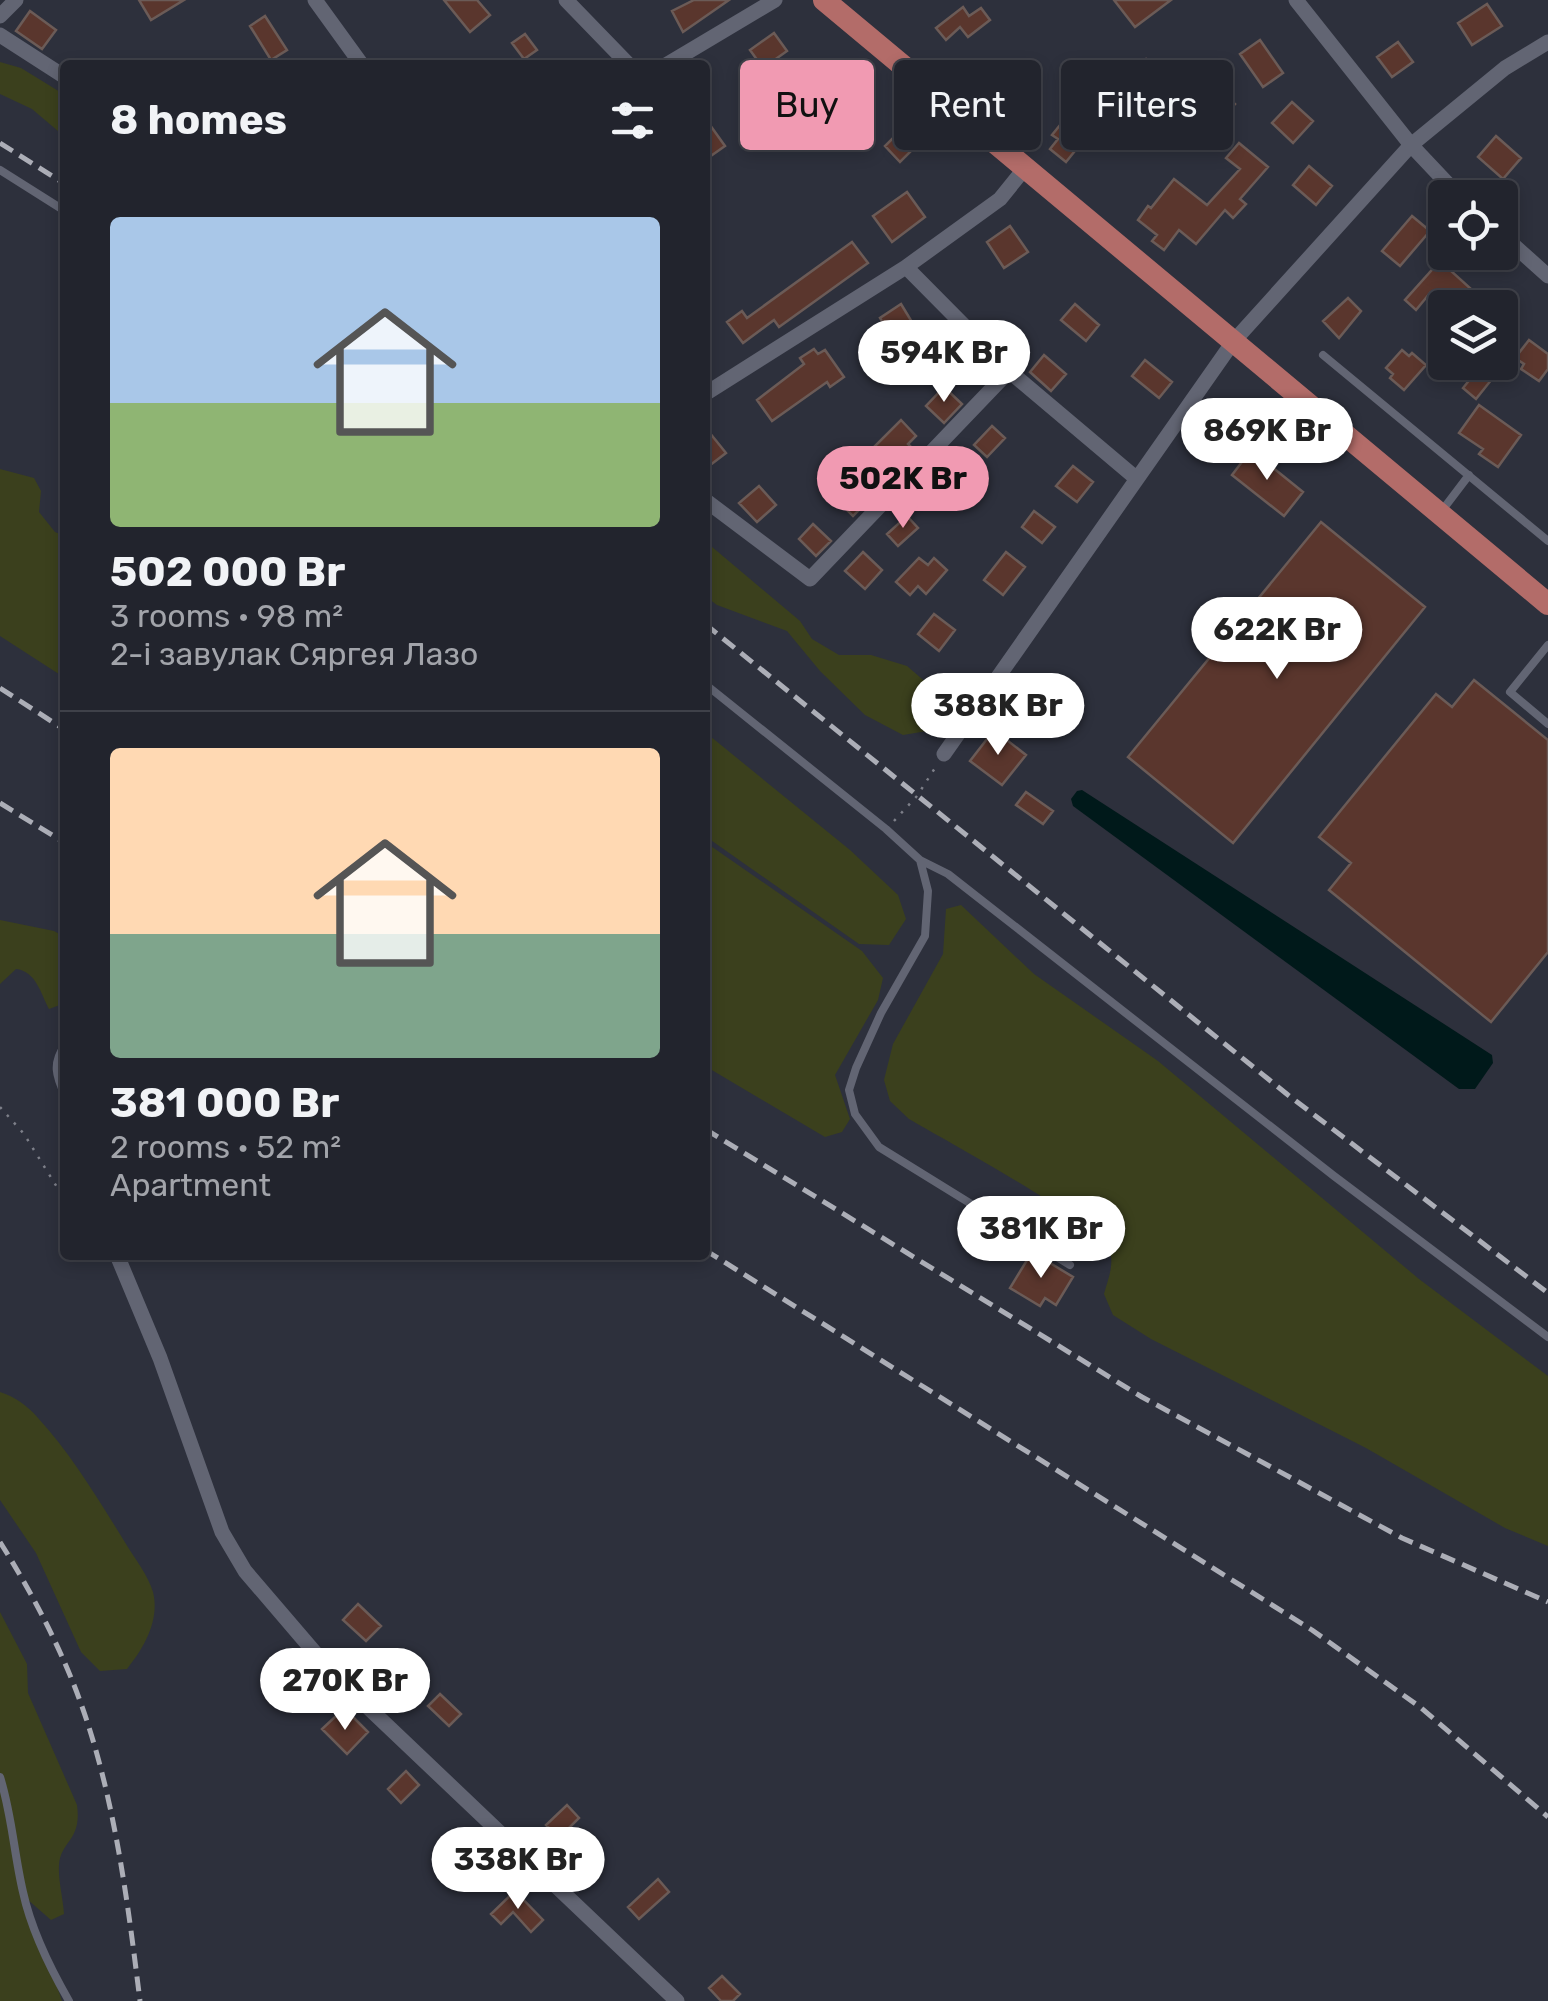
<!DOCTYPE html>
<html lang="en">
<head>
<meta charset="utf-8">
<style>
  body { margin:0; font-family:Rubik,sans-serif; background:#2e3039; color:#f1f3f6; height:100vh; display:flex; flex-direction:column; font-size:38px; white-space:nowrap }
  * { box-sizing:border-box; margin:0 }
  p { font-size:32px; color:#a2a4aa }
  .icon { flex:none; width:55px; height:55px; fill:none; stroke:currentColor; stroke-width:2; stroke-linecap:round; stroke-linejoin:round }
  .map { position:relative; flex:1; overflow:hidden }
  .sheet { position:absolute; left:60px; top:60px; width:650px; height:1200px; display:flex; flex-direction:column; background:#22242d; border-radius:10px; box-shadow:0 5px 15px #0003,0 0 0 2px #3f4149 }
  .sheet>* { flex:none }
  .guide { position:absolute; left:740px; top:60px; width:658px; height:90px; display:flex; gap:20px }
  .controls { position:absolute; left:1428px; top:180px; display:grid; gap:20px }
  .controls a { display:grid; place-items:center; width:90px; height:90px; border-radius:10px; background:#22242d; box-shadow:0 5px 15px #0003,0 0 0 2px #3f4149; font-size:50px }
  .price { position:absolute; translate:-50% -85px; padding:0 22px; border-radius:35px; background:#fff; color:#222; font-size:32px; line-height:65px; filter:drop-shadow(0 2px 5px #0008) }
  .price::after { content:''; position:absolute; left:50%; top:60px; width:30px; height:22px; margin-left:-15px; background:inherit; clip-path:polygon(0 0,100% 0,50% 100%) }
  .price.active { background:#f19ab2; color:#111 }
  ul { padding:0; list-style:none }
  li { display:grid; align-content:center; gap:20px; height:530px; padding:0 50px }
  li+li { border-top:2px solid #3f4149 }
  li span { display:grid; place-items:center; height:310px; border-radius:10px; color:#555 }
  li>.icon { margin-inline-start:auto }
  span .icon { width:180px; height:180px; fill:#fffc; stroke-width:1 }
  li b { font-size:42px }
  h2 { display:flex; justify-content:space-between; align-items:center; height:120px; padding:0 50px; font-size:42px }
  .chip { padding:0 35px; border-radius:10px; background:#22242d; box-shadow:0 5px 15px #0003,0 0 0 2px #3f4149; font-size:35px; line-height:90px }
  .chip.active { background:#f19ab2; color:#111 }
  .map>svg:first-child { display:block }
  .green { fill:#3b401d }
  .water { fill:#00191a }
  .building { fill:#5a362d; stroke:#6b5b57; stroke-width:2.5 }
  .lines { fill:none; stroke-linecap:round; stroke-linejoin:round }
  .path { stroke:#7d7f89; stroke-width:2.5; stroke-dasharray:2.5 8; stroke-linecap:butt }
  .service { stroke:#626573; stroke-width:8 }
  .minor { stroke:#626573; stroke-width:15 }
  .primary { stroke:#b36c69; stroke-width:22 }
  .rail { stroke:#acaeb7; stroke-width:5; stroke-dasharray:15 8; stroke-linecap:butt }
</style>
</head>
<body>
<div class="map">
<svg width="1548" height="2001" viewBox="0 0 1548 2001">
  <rect width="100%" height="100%" fill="#2d303c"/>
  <path class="green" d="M 0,62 L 21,68 L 65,95 L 65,137 L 32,109 L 0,94 Z
    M 0,469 L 34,478 L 41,491 L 39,512 L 55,532 L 65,536 L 65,678 L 0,636 Z
    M 705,541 L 800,621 L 812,639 L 839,655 L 871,655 L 907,666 L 936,691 L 943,720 L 927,731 L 903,735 L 865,715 L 820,671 L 787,631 L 717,605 L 705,596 Z
    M 705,732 L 850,850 L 898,895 L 906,919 L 889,945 L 859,944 L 705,836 Z
    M 705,842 L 862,951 L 883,978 L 878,1000 L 835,1075 L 850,1119 L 842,1132 L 825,1137 L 705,1066 Z
    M 961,905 L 1034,974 L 1158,1061 L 1419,1279 L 1548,1376 L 1548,1546 L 1505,1528 L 1366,1448 L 1151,1339 L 1113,1315 L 1104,1294 C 1108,1279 1115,1264 1109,1249 C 1098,1223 943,1139 909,1119 L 890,1101 L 884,1080 L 893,1044 L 943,954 L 946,909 Z
    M 0,920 L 54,931 L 65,937 L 65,1003 L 49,1009 C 41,994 36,971 16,969 L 0,984 Z
    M 0,1392 C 15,1397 27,1405 38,1418 C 72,1455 100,1502 126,1544 C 135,1559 148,1575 153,1592 C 160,1620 144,1648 127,1669 L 100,1671 L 81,1652 L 36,1553 L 0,1500 Z
    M 0,1612 L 27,1664 L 28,1693 L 77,1805 C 82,1841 61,1840 59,1865 C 58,1880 63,1898 64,1914 L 51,1920 L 27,1899 L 62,2001 L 0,2001 Z"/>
  <path class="water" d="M 1082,790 L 1492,1055 L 1493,1063 L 1475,1089 L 1459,1089 L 1073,806 L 1071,799 L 1077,791 Z"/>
  <path class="building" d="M 139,0 L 184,0 L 151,20 Z
    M 444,0 L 477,0 L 490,15 L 470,32 Z
    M 694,0 L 729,0 L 683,32 L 672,11 Z
    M 1114,0 L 1171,0 L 1135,27 Z
    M 1487,4 L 1502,26 L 1472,45 L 1458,23 Z
    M 963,7 L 969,16 L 981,8 L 990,20 L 968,37 L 960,27 L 946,40 L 936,28 Z
    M 30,11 L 56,30 L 42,49 L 16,31 Z
    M 265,16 L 287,50 L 271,60 L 250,26 Z
    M 774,33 L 787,51 L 763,68 L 750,50 Z
    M 525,34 L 537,50 L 524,59 L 512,43 Z
    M 1260,40 L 1283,73 L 1263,87 L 1240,54 Z
    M 1398,42 L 1413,62 L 1392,77 L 1377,57 Z
    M 1146,59 L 1165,82 L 1148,95 L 1130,72 Z
    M 993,70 L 1012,93 L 995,106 L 976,83 Z
    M 824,79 L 848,100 L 831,119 L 807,98 Z
    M 1218,88 L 1235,104 L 1221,119 L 1203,102 Z
    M 1292,102 L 1313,121 L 1293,143 L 1272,123 Z
    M 1069,114 L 1091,131 L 1066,162 L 1050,149 L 1058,139 L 1052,135 Z
    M 705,118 L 725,146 L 705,160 Z
    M 899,132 L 914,148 L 900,162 L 885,146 Z
    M 1496,136 L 1521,158 L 1503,179 L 1478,157 Z
    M 1239,143 L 1268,167 L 1240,199 L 1246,204 L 1233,218 L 1225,210 L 1196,244 L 1179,230 L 1164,250 L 1152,241 L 1157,235 L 1138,220 L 1148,206 L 1151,208 L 1174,179 L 1207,205 L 1240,169 L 1226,158 Z
    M 1309,166 L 1332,186 L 1316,205 L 1293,185 Z
    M 907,192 L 925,217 L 892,242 L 873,216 Z
    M 1412,216 L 1430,231 L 1400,266 L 1382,251 Z
    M 1010,226 L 1028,252 L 1004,268 L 987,242 Z
    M 852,242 L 868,263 L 779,327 L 774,320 L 743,343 L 727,322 L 742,311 L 747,318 Z
    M 1447,253 L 1458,263 L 1451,271 L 1492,308 L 1447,308 L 1430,293 L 1416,310 L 1405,300 Z
    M 1348,298 L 1361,311 L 1339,338 L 1323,321 Z
    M 901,304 L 915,327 L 893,340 L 880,318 Z
    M 1075,304 L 1099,325 L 1086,341 L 1061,320 Z
    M 946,339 L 962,359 L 938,378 L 922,358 Z
    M 1529,340 L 1548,354 L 1548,369 L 1539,381 L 1521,369 L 1524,364 L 1515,358 Z
    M 814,349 L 818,354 L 825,350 L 844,377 L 830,387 L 827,382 L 772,421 L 757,400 L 804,364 L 800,358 Z
    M 1402,350 L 1409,356 L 1412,353 L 1426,365 L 1404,390 L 1390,378 L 1393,374 L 1386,368 Z
    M 1044,355 L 1066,374 L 1051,391 L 1030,372 Z
    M 1145,360 L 1172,382 L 1159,398 L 1132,376 Z
    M 1479,368 L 1492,379 L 1476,399 L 1463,388 Z
    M 944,387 L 962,404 L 944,423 L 926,406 Z
    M 1479,405 L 1521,435 L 1498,467 L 1479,454 L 1483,449 L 1459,433 Z
    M 901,420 L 916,436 L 908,444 L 913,449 L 892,469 L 872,449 Z
    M 992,426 L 1005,438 L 987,457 L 974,445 Z
    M 705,427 L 726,453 L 705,469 Z
    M 1251,450 L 1303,492 L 1284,516 L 1232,475 Z
    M 1073,466 L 1093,482 L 1077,502 L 1056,486 Z
    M 946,473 L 968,494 L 956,506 L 935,485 Z
    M 759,486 L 776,505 L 757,522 L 739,503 Z
    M 860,486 L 871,498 L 853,516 L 841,504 Z
    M 1034,511 L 1055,527 L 1042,543 L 1022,527 Z
    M 907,516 L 918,528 L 898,546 L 887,534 Z
    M 1321,522 L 1425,607 L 1233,843 L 1128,757 Z
    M 813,524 L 831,541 L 816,556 L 799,539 Z
    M 863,552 L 882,570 L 865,589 L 845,571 Z
    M 1006,552 L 1025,567 L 1003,595 L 984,580 Z
    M 919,558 L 928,565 L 934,558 L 947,570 L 926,594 L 918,586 L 910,595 L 896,582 Z
    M 934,614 L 955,630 L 939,651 L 918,634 Z
    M 1474,680 L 1548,740 L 1548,952 L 1491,1022 L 1329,890 L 1351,863 L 1319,837 L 1436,694 L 1452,707 Z
    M 994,730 L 1026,755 L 1002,785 L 970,761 Z
    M 1026,792 L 1053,811 L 1043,824 L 1016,805 Z
    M 1032,1252 L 1073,1277 L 1056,1305 L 1045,1298 L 1040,1306 L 1010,1288 Z
    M 358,1604 L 381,1626 L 366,1641 L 343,1620 Z
    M 440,1694 L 461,1714 L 449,1726 L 428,1706 Z
    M 351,1715 L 368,1732 L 347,1754 L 322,1729 L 336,1716 L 343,1723 Z
    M 406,1771 L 419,1785 L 401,1803 L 388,1789 Z
    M 567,1805 L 579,1818 L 559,1838 L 546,1825 Z
    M 658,1879 L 669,1892 L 639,1919 L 628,1907 Z
    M 515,1891 L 543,1920 L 531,1932 L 513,1912 L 501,1924 L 491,1914 Z
    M 722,1976 L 740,1994 L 733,2001 L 721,2001 L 709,1988 Z"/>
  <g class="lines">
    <path class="path" d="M 894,821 L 917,796 L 935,768
      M 0,1107 L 24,1134 L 65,1200"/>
    <path class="service" d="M 0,170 L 65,211
      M 1323,355 L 1548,541
      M 1441,512 L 1469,475
      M 1548,645 L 1510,692 L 1548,724
      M 705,684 L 886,829 L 920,860 L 928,891 L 925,936 L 881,1013 L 856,1068 L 849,1090 L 855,1114 L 879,1147 L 1070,1265
      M 920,860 L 948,874 L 1334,1176 L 1548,1337
      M 65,1045 C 52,1063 56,1076 65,1095
      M 0,1777 C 12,1815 14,1854 23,1892 C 31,1929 50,1968 69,2001"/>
    <path class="minor" d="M 315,0 L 362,65
      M 566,0 L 629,65
      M 1296,0 L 1411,145 L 1461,198
      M 0,16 L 16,0
      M 0,35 L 65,77
      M 666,65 L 775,0
      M 1500,233 L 1548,276
      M 906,267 L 1009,371 L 1137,479
      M 705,394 L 906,267 L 1000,199 L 1025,168
      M 705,500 L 810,579 L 1009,371
      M 944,754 L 1233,342 L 1411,145 L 1505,68 L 1548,42
      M 117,1255 L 160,1358 L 222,1532 L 245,1571 L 334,1675 L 677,2001"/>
    <path class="primary" d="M 824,0 L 1548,604"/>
    <path class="rail" d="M 0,143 L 65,184
      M 705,624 L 1288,1095 L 1548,1293
      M 0,688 L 65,730
      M 0,803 L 65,843
      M 705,1129 L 1142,1397 L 1402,1538 L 1548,1602
      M 705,1250 L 1312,1630 L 1420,1707 L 1548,1817
      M 0,1542 C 29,1588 54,1635 74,1685 C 113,1784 127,1896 140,2001"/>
  </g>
</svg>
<div class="controls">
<a><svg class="icon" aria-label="locate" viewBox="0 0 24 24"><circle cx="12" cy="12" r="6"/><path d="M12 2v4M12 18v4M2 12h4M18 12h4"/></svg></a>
<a><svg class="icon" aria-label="layers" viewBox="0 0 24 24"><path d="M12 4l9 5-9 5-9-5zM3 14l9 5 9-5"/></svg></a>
</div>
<b class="price" style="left:944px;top:405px">594K Br</b>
<b class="price" style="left:1267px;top:483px">869K Br</b>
<b class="price active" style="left:903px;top:531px">502K Br</b>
<b class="price" style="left:1277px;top:682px">622K Br</b>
<b class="price" style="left:998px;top:758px">388K Br</b>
<b class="price" style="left:1041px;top:1281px">381K Br</b>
<b class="price" style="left:345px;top:1733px">270K Br</b>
<b class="price" style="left:518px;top:1912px">338K Br</b>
<div class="guide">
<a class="chip active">Buy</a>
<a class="chip">Rent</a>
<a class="chip">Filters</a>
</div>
<section class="sheet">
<h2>8 homes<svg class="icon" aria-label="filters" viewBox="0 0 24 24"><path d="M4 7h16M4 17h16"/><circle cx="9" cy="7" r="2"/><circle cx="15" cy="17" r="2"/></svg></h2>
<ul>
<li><span style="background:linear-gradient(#a9c7e8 60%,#8fb573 0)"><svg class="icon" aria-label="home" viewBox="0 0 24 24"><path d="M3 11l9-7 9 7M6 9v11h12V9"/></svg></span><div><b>502 000 Br</b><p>3 rooms · 98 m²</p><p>2-і завулак Сяргея Лазо</p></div></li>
<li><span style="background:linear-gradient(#ffd9b3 60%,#7fa58c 0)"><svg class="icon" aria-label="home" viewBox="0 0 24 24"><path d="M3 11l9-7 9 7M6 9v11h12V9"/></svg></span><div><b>381 000 Br</b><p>2 rooms · 52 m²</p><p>Apartment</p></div></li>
</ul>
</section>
</div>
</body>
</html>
